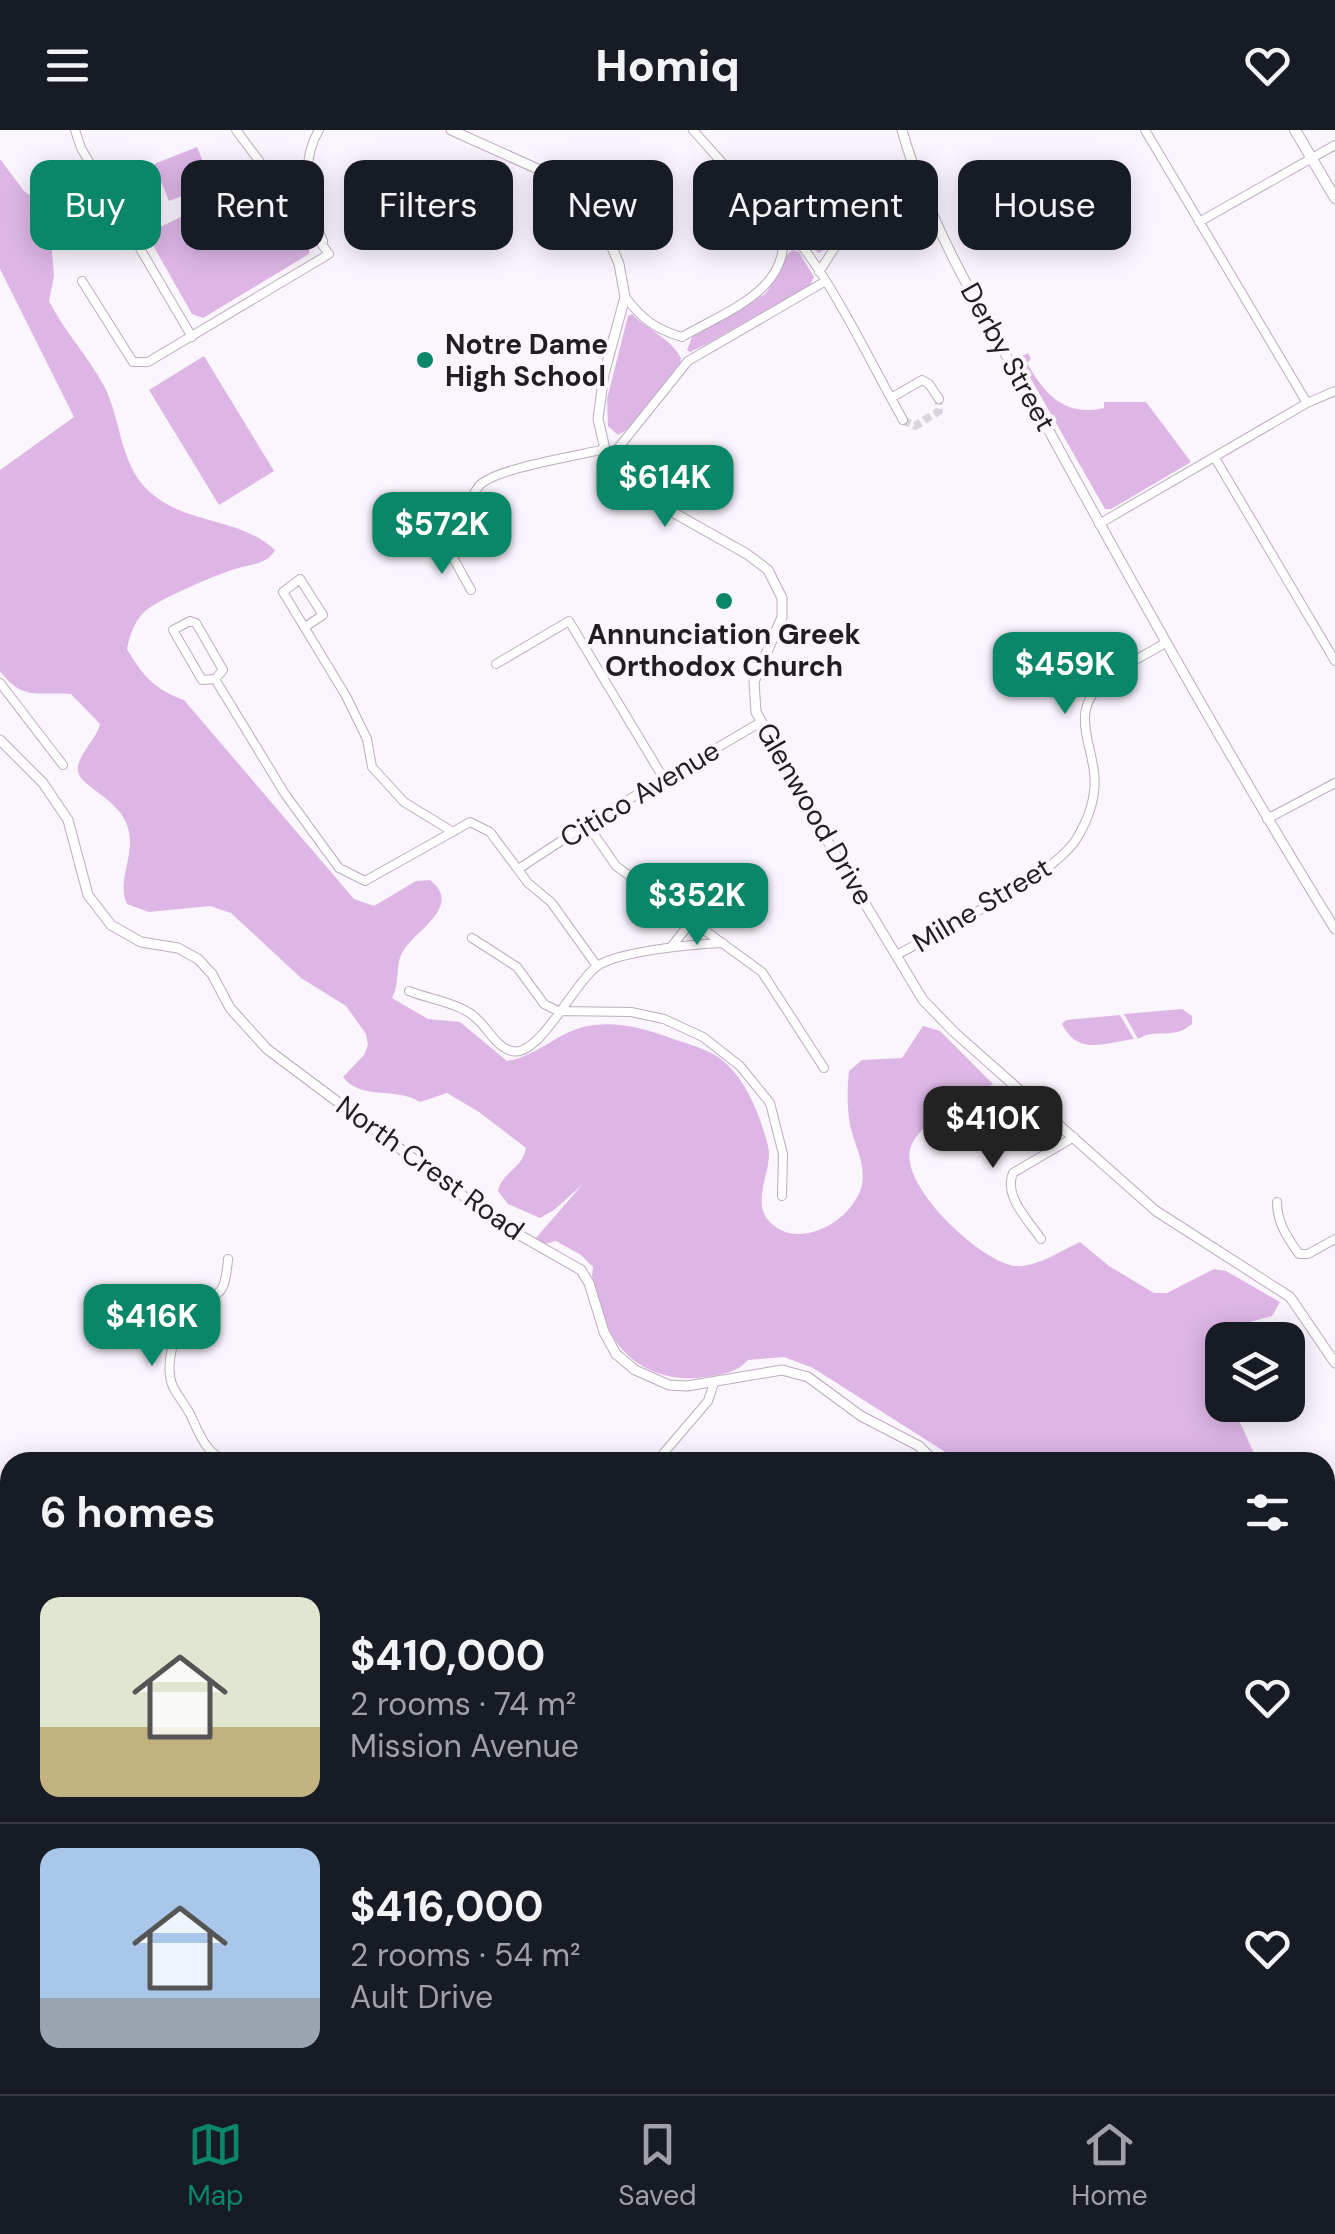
<!DOCTYPE html>
<html lang="en">
<head>
<meta charset="utf-8">
<style>
  body { margin:0; font-family:"DM Sans",sans-serif; background:#242831; color:#f1f3f6; height:100vh; display:flex; flex-direction:column; font-size:38px; white-space:nowrap }
  * { box-sizing:border-box; margin:0 }
  p { font-size:32px; color:#9ea1a6 }
  .icon { flex:none; width:55px; height:55px; fill:none; stroke:currentColor; stroke-width:2; stroke-linecap:round; stroke-linejoin:round }
  .map { position:relative; flex:1; overflow:hidden }
  .sheet { position:absolute; left:0px; top:1322px; width:1335px; height:642px; display:flex; flex-direction:column; background:#171b24; border-radius:30px 30px 0 0; box-shadow:0 5px 25px #0003 }
  .sheet>* { flex:none }
  .guide { position:absolute; left:30px; top:30px; width:1275px; height:90px; display:flex; gap:20px }
  .buttons { position:absolute; left:1205px; top:1192px; display:grid; gap:20px }
  .buttons a { display:grid; place-items:center; width:100px; height:100px; border-radius:20px; background:#171b24; box-shadow:0 5px 25px #0003; font-size:50px }
  .price { position:absolute; translate:-50% -85px; padding:0 22px; border-radius:20px; background:#0a8668; color:#fff; font-size:32px; line-height:65px; filter:drop-shadow(0 2px 5px #0008) }
  .price::after { content:''; position:absolute; left:50%; top:60px; width:30px; height:22px; margin-left:-15px; background:inherit; clip-path:polygon(0 0,100% 0,50% 100%) }
  .price.active { background:#222; color:#fff }
  ul { padding:0; list-style:none }
  li { display:flex; align-items:center; gap:30px; height:250px; padding:0 40px }
  li+li { border-top:2px solid #363941 }
  li span { display:grid; place-items:center; flex:none; width:280px; height:200px; border-radius:20px; color:#555 }
  li>.icon { margin-inline-start:auto }
  span .icon { width:120px; height:120px; fill:#fffc; stroke-width:1 }
  li b { font-size:42px }
  h2 { display:flex; justify-content:space-between; align-items:center; height:120px; padding:0 40px; font-size:42px }
  .chip { padding:0 35px; border-radius:20px; background:#171b24; box-shadow:0 5px 25px #0003; font-size:35px; line-height:90px }
  .chip.active { background:#0a8668; color:#fff }
  header { display:flex; justify-content:space-between; align-items:center; height:130px; padding:0 40px; background:#171b24; font-size:45px; font-weight:800 }
  .dock { display:flex; justify-content:space-around; align-items:center; height:140px; border-top:2px solid #363941; background:#171b24; font-size:28px; color:#9ea1a6 }
  .dock a { display:grid; justify-items:center; gap:5px }
  .dock .active { color:#0a8668 }
  .map>svg:first-child { display:block }
  .green { fill:#ddb6e6 }
  .lines { fill:none; stroke-linecap:round; stroke-linejoin:round }
  .minor-tunnel { stroke:#dad4dc; stroke-width:8; stroke-dasharray:8 4; stroke-linecap:butt }
  .secondary-tunnel { stroke:#dad4dc; stroke-width:10; stroke-dasharray:10 5; stroke-linecap:butt }
  .minor-casing { stroke:#bbacbe; stroke-width:10 }
  .tertiary-casing { stroke:#bbacbe; stroke-width:11 }
  .secondary-casing { stroke:#bbacbe; stroke-width:12 }
  .minor { stroke:#fff; stroke-width:8 }
  .tertiary { stroke:#fff; stroke-width:9 }
  .secondary { stroke:#fff; stroke-width:10 }
  .poi-dot { fill:#0a8668; stroke:#fbf5fd; stroke-width:4 }
  .labels { text-anchor:middle; dominant-baseline:central; stroke-width:8; stroke-linejoin:round; paint-order:stroke }
  .poi-label { font-size:28px; font-weight:bold; fill:#221c23; stroke:#fbf5fd; text-anchor:start }
  .street-label { font-size:28px; fill:#221c23; stroke:#fbf5fd }
</style>
</head>
<body>
<header><svg class="icon" aria-label="menu" viewBox="0 0 24 24"><path d="M4 6h16M4 12h16M4 18h16"/></svg>Homiq<svg class="icon" aria-label="heart" viewBox="0 0 24 24"><path d="M12 20l-8-8c-3-5 5-10 8-4 3-6 11-1 8 4z"/></svg></header>
<div class="map">
<svg width="1335" height="1964" viewBox="0 0 1335 1964">
  <rect width="100%" height="100%" fill="#fbf5fd"/>
  <path class="green" d="M 197,17 L 212,54 L 169,71 L 154,34 Z
    M 0,29 L 24,61 L 33,67 L 61,57 L 79,59 C 102,88 67,99 52,121 L 54,146 L 49,171 C 64,201 88,226 104,256 C 123,292 118,339 156,367 C 191,394 242,389 275,420 C 267,435 250,434 235,439 C 215,445 165,467 149,478 C 135,488 130,504 127,519 C 142,545 155,560 184,570 L 354,769 L 374,776 L 416,751 L 430,750 C 463,776 417,799 403,821 C 395,834 400,854 392,868 L 428,889 L 460,892 L 507,931 C 537,926 556,904 583,897 C 611,890 640,897 665,906 C 681,912 701,917 715,925 C 744,943 760,984 768,1016 C 774,1038 751,1069 768,1090 C 797,1124 855,1090 862,1054 C 866,1034 854,1014 850,995 C 847,977 847,959 849,941 L 862,930 L 902,928 L 923,896 L 940,901 L 993,954 C 967,970 926,986 912,1014 C 893,1051 980,1132 1015,1136 C 1036,1138 1062,1120 1080,1112 L 1109,1136 L 1154,1163 L 1167,1163 L 1214,1139 L 1226,1141 L 1280,1172 L 1272,1186 L 1250,1192 L 1226,1193 L 1209,1213 L 1222,1252 L 1222,1275 L 1232,1275 L 1258,1332 L 961,1332 L 813,1238 L 784,1227 L 748,1230 C 736,1243 723,1244 706,1247 C 665,1253 627,1237 608,1198 C 600,1182 598,1163 592,1146 L 593,1137 L 581,1125 L 556,1111 L 545,1114 L 535,1109 L 582,1055 L 554,1080 L 540,1088 L 508,1074 L 498,1061 C 502,1042 523,1038 526,1018 L 479,982 L 447,963 L 420,972 C 394,956 361,971 343,947 L 364,925 L 368,915 L 366,904 L 346,876 L 301,848 L 231,783 L 210,776 L 149,782 L 127,774 C 116,750 136,726 128,698 C 120,669 81,657 78,642 C 75,627 97,609 100,594 L 71,564 C 39,561 23,572 0,541 L 0,340 L 74,287 L 0,139 Z
    M 249,54 L 258,55 L 310,115 L 309,124 L 203,188 L 192,184 L 150,110 L 154,100 Z
    M 831,70 L 844,70 L 848,76 L 828,118 L 818,123 L 794,90 L 798,84 Z
    M 792,120 L 799,122 L 814,147 L 810,155 L 707,214 L 690,222 L 687,220 L 692,207 L 765,164 C 777,151 780,130 792,120 Z
    M 632,184 C 647,200 671,208 681,228 L 680,235 C 664,254 640,295 618,305 L 608,296 L 607,269 L 628,186 Z
    M 1028,223 L 1031,229 L 1027,233 C 1045,265 1065,287 1104,278 L 1104,272 L 1146,272 L 1191,332 L 1111,379 L 1105,379 L 1019,228 Z
    M 204,226 L 274,341 L 219,375 L 149,260 Z
    M 1182,879 L 1192,886 L 1192,894 C 1172,911 1158,897 1138,909 L 1124,884 Z
    M 1120,885 L 1134,909 C 1104,913 1078,926 1062,894 L 1066,890 Z
    M 1325,1445 L 1335,1455 L 1335,1915 L 1325,1918 L 1329,1863 L 1325,1814 Z"/>
  <g class="lines">
    <path class="minor-tunnel" d="M 903,290 L 915,296 L 939,281 L 939,269"/>
    <path class="secondary-tunnel" d="M 1325,1945 L 1335,1941
      M 1272,1964 L 1297,1955"/>
    <defs>
      <path id="minor" d="M 75,0 L 81,18 L 192,207
        M 236,0 L 329,124
        M 319,0 C 299,33 308,78 323,111
        M 693,0 L 767,83 C 810,105 865,222 891,268
        M 1145,0 L 1307,273
        M 1199,92 L 1335,15
        M 819,142 L 868,66
        M 82,151 L 133,232 L 148,232 L 329,124
        M 625,167 C 642,189 655,199 682,207
        M 682,207 C 730,179 796,159 782,91 L 821,67 L 868,66 L 915,42
        M 903,290 L 891,268 L 922,250 L 929,254 L 939,269
        M 1215,328 L 1335,531
        M 612,331 L 619,317 L 688,231 L 824,152
        M 1099,394 L 1307,273 L 1335,261
        M 471,460 L 446,415 C 469,400 463,375 479,356 C 492,339 581,325 605,319
        M 305,497 L 323,485 L 300,449 L 283,462 L 346,566 L 367,609 L 372,637 L 404,672 L 453,702
        M 496,534 L 569,491 L 664,649
        M 215,549 L 202,550 L 173,500 L 190,491 L 196,493 L 223,540 L 215,549 L 285,664 L 339,738 L 365,751 L 470,692 L 490,702 L 528,753 L 551,772 L 597,836
        M 0,553 L 63,635
        M 1267,689 L 1335,653
        M 587,694 L 616,736 L 762,842 L 824,938
        M 520,738 L 587,694 L 761,592
        M 472,808 L 517,837 L 544,874 L 558,881 L 631,882 L 664,889 L 703,907 L 740,936 L 770,973 L 783,1024 L 782,1066
        M 671,817 L 692,791
        M 897,825 C 939,801 1055,746 1077,708 C 1089,688 1097,666 1094,642 C 1090,608 1070,579 1106,550 C 1123,535 1146,525 1165,513
        M 409,861 C 431,870 462,873 478,890 C 489,900 496,917 512,921 C 539,928 574,853 596,837 C 617,821 695,814 723,813
        M 1277,1072 C 1277,1093 1287,1107 1299,1124 L 1308,1124 L 1335,1109
        M 1041,1109 C 1029,1091 1003,1066 1013,1043 L 1074,1007
        M 227,1332 C 205,1322 200,1305 190,1284 C 185,1275 178,1266 173,1257 C 164,1235 174,1199 190,1183 C 217,1157 224,1175 228,1129
        M 656,1332 L 708,1271 L 714,1253
        M 0,1535 L 10,1553
        M 3,1680 L 10,1679
        M 0,1927 L 10,1944
        M 17,1955 L 22,1964
        M 173,1955 L 179,1964
        M 254,1955 L 260,1964
        M 494,1955 L 499,1964
        M 698,1955 L 708,1964
        M 769,1955 L 783,1964
        M 1212,1955 L 1213,1964
        M 436,1964 L 452,1955
        M 600,1964 L 608,1955
        M 708,1964 L 718,1955
        M 812,1964 L 820,1955"/>
      <path id="tertiary" d="M 451,0 L 540,40 L 576,69 L 606,103 L 619,134 L 625,167 L 604,244 L 598,289 L 605,319 L 621,346 L 642,365 L 747,424 L 768,440 L 782,468 L 782,487 L 754,552 L 756,582 L 828,712 L 923,870 L 954,902 L 1156,1081 L 1290,1167 L 1335,1233
        M 902,0 C 932,107 995,203 1048,299 C 1140,468 1234,636 1335,799
        M 0,610 L 43,653 L 68,690 L 88,765 L 111,795 L 141,812 L 178,818 L 198,829 L 212,844 L 230,878 L 267,919 L 502,1095 L 581,1140 L 589,1153 L 604,1202 L 616,1224 L 635,1240 L 669,1255 L 687,1256 L 782,1240 L 808,1247 L 861,1286 L 919,1316 L 935,1332
        M 1312,1955 L 1315,1964"/>
      <path id="secondary" d="M 1295,0 L 1335,68"/>
    </defs>
    <use href="#minor" class="minor-casing"/>
    <use href="#tertiary" class="tertiary-casing"/>
    <use href="#secondary" class="secondary-casing"/>
    <use href="#minor" class="minor"/>
    <use href="#tertiary" class="tertiary"/>
    <use href="#secondary" class="secondary"/>
  </g>
  <g class="poi-dot">
    <circle cx="425" cy="230" r="10"/>
    <circle cx="724" cy="471" r="10"/>
  </g>
  <g class="labels">
    <g class="poi-label">
      <text x="445" y="214">Notre Dame<tspan x="445" dy="32">High School</tspan></text>
      <text x="724" y="504" text-anchor="middle">Annunciation Greek<tspan x="724" dy="32">Orthodox Church</tspan></text>
    </g>
    <g class="street-label">
      <text transform="translate(1008 227) rotate(61)">Derby Street</text>
      <text transform="translate(640 664) rotate(-31)">Citico Avenue</text>
      <text transform="translate(815 684) rotate(60)">Glenwood Drive</text>
      <text transform="translate(982 775) rotate(-31)">Milne Street</text>
      <text transform="translate(430 1038) rotate(36)">North Crest Road</text>
    </g>
  </g>
</svg>
<div class="buttons">
<a><svg class="icon" aria-label="layers" viewBox="0 0 24 24"><path d="M12 4l9 5-9 5-9-5zM3 14l9 5 9-5"/></svg></a>
</div>
<b class="price" style="left:665px;top:400px">$614K</b>
<b class="price" style="left:442px;top:447px">$572K</b>
<b class="price" style="left:1065px;top:587px">$459K</b>
<b class="price" style="left:697px;top:818px">$352K</b>
<b class="price active" style="left:993px;top:1041px">$410K</b>
<b class="price" style="left:152px;top:1239px">$416K</b>
<div class="guide">
<a class="chip active">Buy</a>
<a class="chip">Rent</a>
<a class="chip">Filters</a>
<a class="chip">New</a>
<a class="chip">Apartment</a>
<a class="chip">House</a>
</div>
<section class="sheet">
<h2>6 homes<svg class="icon" aria-label="filters" viewBox="0 0 24 24"><path d="M4 7h16M4 17h16"/><circle cx="9" cy="7" r="2"/><circle cx="15" cy="17" r="2"/></svg></h2>
<ul>
<li><span style="background:linear-gradient(#dfe7d0 65%,#c2b280 0)"><svg class="icon" aria-label="home" viewBox="0 0 24 24"><path d="M3 11l9-7 9 7M6 9v11h12V9"/></svg></span><div><b>$410,000</b><p>2 rooms · 74 m²</p><p>Mission Avenue</p></div><svg class="icon" aria-label="heart" viewBox="0 0 24 24"><path d="M12 20l-8-8c-3-5 5-10 8-4 3-6 11-1 8 4z"/></svg></li>
<li><span style="background:linear-gradient(#a9c7e8 75%,#9aa5b1 0)"><svg class="icon" aria-label="home" viewBox="0 0 24 24"><path d="M3 11l9-7 9 7M6 9v11h12V9"/></svg></span><div><b>$416,000</b><p>2 rooms · 54 m²</p><p>Ault Drive</p></div><svg class="icon" aria-label="heart" viewBox="0 0 24 24"><path d="M12 20l-8-8c-3-5 5-10 8-4 3-6 11-1 8 4z"/></svg></li>
</ul>
</section>
</div>
<nav class="dock">
<a class="active"><svg class="icon" aria-label="map" viewBox="0 0 24 24"><path d="M3 6l6-2 6 2 6-2v14l-6 2-6-2-6 2zM9 4v14M15 6v14"/></svg>Map</a>
<a><svg class="icon" aria-label="saved" viewBox="0 0 24 24"><path d="M7 4h10v16l-5-4-5 4z"/></svg>Saved</a>
<a><svg class="icon" aria-label="home" viewBox="0 0 24 24"><path d="M3 11l9-7 9 7M6 9v11h12V9"/></svg>Home</a>
</nav>
</body>
</html>
